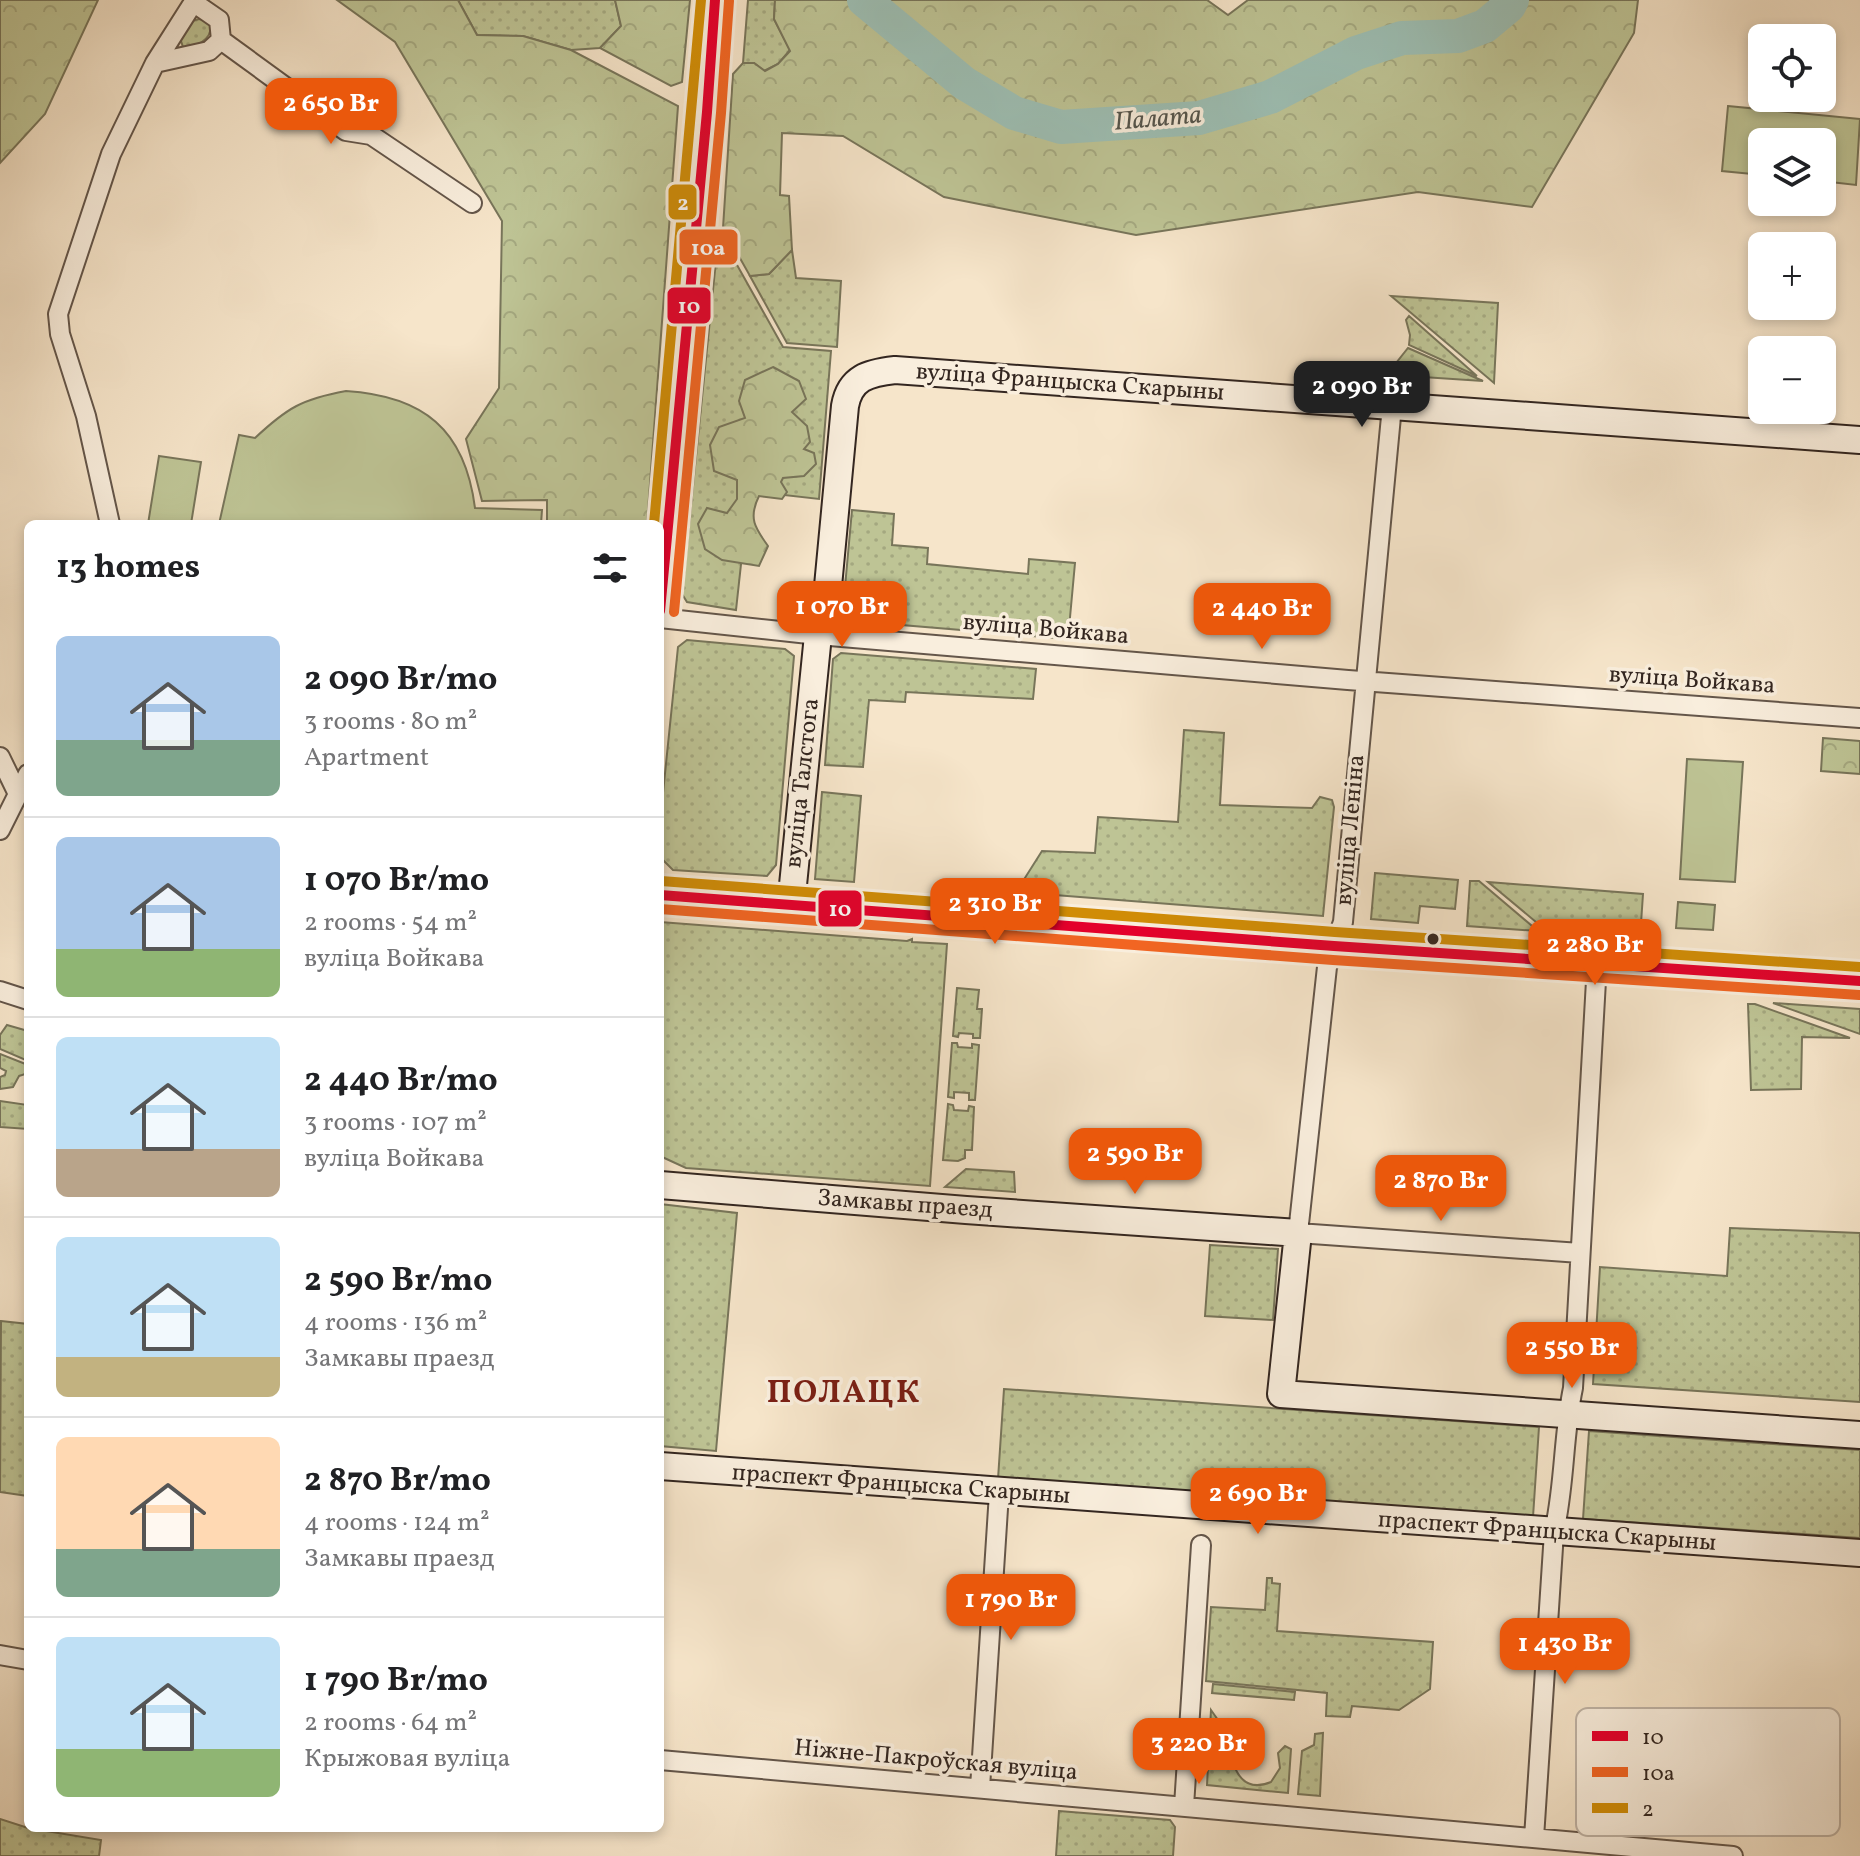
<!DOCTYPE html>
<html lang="en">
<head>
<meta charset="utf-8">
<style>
  body { margin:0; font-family:Vollkorn,serif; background:#f6f6f6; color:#202124; height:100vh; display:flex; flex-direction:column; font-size:30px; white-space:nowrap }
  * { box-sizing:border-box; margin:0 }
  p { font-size:26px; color:#757577 }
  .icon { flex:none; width:44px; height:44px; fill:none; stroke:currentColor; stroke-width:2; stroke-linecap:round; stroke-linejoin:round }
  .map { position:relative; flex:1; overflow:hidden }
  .drawer { position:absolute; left:24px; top:520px; width:640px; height:1312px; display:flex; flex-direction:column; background:#fff; border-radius:12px; box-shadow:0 4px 12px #0003 }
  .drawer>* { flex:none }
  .controls { position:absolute; left:1748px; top:24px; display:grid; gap:16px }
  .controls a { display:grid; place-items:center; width:88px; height:88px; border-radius:12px; background:#fff; box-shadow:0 4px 12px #0003; font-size:40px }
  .price { position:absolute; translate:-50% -68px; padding:0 18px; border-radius:16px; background:#ea580c; color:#fff; font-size:26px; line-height:52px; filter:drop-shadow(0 2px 4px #0008) }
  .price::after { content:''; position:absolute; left:50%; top:48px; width:24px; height:18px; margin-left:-12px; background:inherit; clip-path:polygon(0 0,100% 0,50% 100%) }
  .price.active { background:#222; color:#fff }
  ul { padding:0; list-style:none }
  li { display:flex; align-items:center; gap:24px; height:200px; padding:0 32px }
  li+li { border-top:2px solid #e0e0e0 }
  li span { display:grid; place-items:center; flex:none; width:224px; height:160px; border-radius:12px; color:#555 }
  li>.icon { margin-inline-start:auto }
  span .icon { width:96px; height:96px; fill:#fffc; stroke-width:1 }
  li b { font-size:34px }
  h2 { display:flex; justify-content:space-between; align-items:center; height:96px; padding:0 32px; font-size:34px }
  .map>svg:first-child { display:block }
  .grass { fill:url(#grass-dots); stroke:#78755a; stroke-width:2 }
  .forest { fill:url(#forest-crowns); stroke:#78755a; stroke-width:2 }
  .garden { fill:#bec495; stroke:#78755a; stroke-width:2 }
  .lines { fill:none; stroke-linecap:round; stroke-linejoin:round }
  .river { stroke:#9dbfb4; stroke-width:34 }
  .street-casing { stroke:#64564a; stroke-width:22 }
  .secondary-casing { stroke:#332620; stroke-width:30 }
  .street { stroke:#f9eedd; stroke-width:18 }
  .secondary { stroke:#f9eedd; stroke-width:26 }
  .bus-1-casing { stroke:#f9eedd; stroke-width:16 }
  .bus-2-casing { stroke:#f9eedd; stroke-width:16 }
  .bus-3-casing { stroke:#f9eedd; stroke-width:16 }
  .bus-1 { stroke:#e4002b; stroke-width:10 }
  .bus-2 { stroke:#f26522; stroke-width:10 }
  .bus-3 { stroke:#d08c06; stroke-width:10 }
  .bus-dot { fill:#332620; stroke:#f9eedd; stroke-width:3 }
  .labels { text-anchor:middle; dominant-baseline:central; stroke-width:7; stroke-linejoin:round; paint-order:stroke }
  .street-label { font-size:24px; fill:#332620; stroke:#f9eedd }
  .water-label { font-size:26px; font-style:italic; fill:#53544c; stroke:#f9eedd }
  .district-label { font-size:32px; font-weight:bold; letter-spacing:2px; fill:#7a1f14; stroke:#f9eedd }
  .key { fill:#f9eedd; stroke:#beb2a4; stroke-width:2 }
  .key-label { font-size:22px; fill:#332620 }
  .line-badge { stroke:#f9eedd; stroke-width:3 }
  .badge-label { font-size:22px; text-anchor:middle; font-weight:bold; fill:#fff }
</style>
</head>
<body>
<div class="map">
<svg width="1860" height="1856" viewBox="0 0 1860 1856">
  <defs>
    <pattern id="grass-dots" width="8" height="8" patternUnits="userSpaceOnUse" patternTransform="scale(2)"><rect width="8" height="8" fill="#bec495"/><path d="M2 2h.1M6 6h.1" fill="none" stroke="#a4a880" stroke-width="1.8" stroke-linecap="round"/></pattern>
    <pattern id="forest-crowns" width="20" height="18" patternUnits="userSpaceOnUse" patternTransform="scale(2)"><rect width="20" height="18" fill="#bec495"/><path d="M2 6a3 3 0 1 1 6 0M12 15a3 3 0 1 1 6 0" fill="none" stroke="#a4a880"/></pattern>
  </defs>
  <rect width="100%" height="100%" fill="#f6e5ca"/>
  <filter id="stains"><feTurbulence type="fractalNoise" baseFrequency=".0025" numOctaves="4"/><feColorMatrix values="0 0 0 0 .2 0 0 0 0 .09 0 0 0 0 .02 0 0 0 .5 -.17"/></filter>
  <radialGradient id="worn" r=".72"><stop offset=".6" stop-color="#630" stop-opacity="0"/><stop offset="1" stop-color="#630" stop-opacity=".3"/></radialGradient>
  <path class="grass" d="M 458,0 L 615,0 L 621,26 L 600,48 L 571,50 L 523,36 L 477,35 Z
    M 748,0 L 775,0 L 774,19 L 790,50 L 778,64 L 764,71 L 754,63 L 743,63 Z
    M 199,19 L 206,20 L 211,26 C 211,40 196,48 183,47 L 180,38 L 192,21 Z
    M 723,240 L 783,347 L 831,351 L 819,499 L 749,491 L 736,610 L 687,602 L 682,594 L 718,241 Z
    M 792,250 L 796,278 L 841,281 L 837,347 L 787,343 L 750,276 L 769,274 Z
    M 1391,296 L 1498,303 L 1494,383 Z
    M 1409,316 L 1477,376 L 1409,345 L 1410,335 L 1406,320 Z
    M 1408,348 L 1483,381 L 1377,374 L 1396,363 Z
    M 852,510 L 894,514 L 892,545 L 928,548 L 927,564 L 1028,574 L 1029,559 L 1075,563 L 1068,639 L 842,620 Z
    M 687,640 L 785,649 L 794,656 L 776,865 L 767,876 L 673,870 L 660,857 L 660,822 L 678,647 Z
    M 841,653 L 1036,669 L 1033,699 L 906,692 L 905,702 L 869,700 L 863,767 L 825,765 L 833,659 Z
    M 1184,730 L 1224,733 L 1220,805 L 1312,808 L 1320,797 L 1332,800 L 1334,807 L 1323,916 L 1016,892 L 1042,851 L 1095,853 L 1098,817 L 1178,822 Z
    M 822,792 L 861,796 L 854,882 L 815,879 Z
    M 1375,873 L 1458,880 L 1455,909 L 1420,906 L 1418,923 L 1371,919 Z
    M 1470,881 L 1479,881 L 1538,931 L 1467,926 Z
    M 1488,882 L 1643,894 L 1640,938 L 1548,932 Z
    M 660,922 L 907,941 L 912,939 L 912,942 L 947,944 L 930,1186 L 686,1168 L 660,1156 Z
    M 957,988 L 979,990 L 977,1009 L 982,1009 L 980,1038 L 973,1038 L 973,1034 L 959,1033 L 958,1037 L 953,1036 Z
    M 1773,1003 L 1860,1009 L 1860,1034 Z
    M 1748,1004 L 1755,1004 L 1850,1038 L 1802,1037 L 1801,1089 L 1751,1090 Z
    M 7,1025 L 28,1031 L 28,1061 L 0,1049 L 0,1035 Z
    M 952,1043 L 957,1043 L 958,1047 L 972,1048 L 972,1044 L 979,1045 L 975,1100 L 969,1100 L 969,1093 L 954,1092 L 954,1098 L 948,1097 Z
    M 0,1054 L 28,1065 L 28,1073 L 19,1076 L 13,1087 L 0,1089 L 0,1077 L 5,1075 L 6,1071 L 0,1068 Z
    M 0,1101 L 28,1105 L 28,1129 L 0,1127 Z
    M 948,1104 L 953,1105 L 954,1110 L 968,1111 L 969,1106 L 974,1107 L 972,1150 L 965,1150 L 965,1158 L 958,1161 L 943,1160 Z
    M 966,1169 L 1014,1172 L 1015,1192 L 945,1187 Z
    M 660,1204 L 737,1213 L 716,1451 L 660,1446 Z
    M 1730,1228 L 1860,1233 L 1860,1402 L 1593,1384 L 1600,1267 L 1727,1276 Z
    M 1210,1245 L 1278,1249 L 1273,1320 L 1205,1316 Z
    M 1,1321 L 28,1324 L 28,1496 L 0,1492 Z
    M 1004,1389 L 1539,1427 L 1533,1517 L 998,1479 Z
    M 1589,1431 L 1860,1450 L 1860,1538 L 1583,1519 Z
    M 1267,1578 L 1272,1578 L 1272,1583 L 1280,1584 L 1277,1631 L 1433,1642 L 1430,1689 L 1399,1710 L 1352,1706 L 1350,1717 L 1326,1716 L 1327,1693 L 1206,1681 L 1211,1607 L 1265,1610 Z
    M 1213,1684 L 1295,1692 L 1294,1700 L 1212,1693 Z
    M 1211,1710 L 1239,1750 L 1235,1768 C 1242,1784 1254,1789 1271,1782 L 1280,1768 L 1278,1753 L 1285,1746 L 1291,1749 L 1288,1793 L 1207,1785 Z
    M 1323,1733 L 1320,1796 L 1298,1794 L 1302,1751 L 1314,1745 L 1315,1734 Z
    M 1059,1811 L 1170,1820 L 1175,1827 L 1173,1856 L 1056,1856 Z
    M 0,1819 L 28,1828 L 101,1840 L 99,1856 L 0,1856 Z"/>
  <path class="forest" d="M 0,0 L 98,0 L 45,114 L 0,163 Z
    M 337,0 L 458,0 L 477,35 L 523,36 L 571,50 L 678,106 L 647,524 L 547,524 L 547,500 L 482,501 L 466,439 L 499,388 L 502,221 L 395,42 Z
    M 615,0 L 690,0 L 682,82 L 671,86 L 600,48 L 621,26 Z
    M 775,0 L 1207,0 L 1228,15 L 1248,0 L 1638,0 L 1634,33 L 1532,207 L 1418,192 L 1136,235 L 944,197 L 843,136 L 782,133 L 780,195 L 789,196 L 792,250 L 769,274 L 750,276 L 723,228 L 733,74 L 743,63 L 754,63 L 765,71 L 778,64 L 790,51 L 774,19 Z
    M 773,367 L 799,381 L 806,399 L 792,412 L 807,426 L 810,442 L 804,449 L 814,453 L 816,464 L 804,476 L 783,478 L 781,482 L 787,492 L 782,499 L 759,496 C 748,518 755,528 768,546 L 759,566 L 722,560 L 705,549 L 698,524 L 707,508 L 727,513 L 737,499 L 737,480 L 714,471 L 710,445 L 719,427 L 745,418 L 739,401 L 745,380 Z
    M 1823,738 L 1860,741 L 1860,774 L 1821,771 Z"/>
  <path class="garden" d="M 1728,106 L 1860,119 L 1856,185 L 1822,181 L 1822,142 L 1762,142 L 1762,175 L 1722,171 Z
    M 346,391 C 423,396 465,429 475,508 L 542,510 L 541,524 L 219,524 L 239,435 L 255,438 C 287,408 302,399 346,391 Z
    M 159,456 L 201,462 L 191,524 L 148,524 Z
    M 1687,759 L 1743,762 L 1735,882 L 1680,879 Z
    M 1678,902 L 1715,905 L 1713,930 L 1676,928 Z"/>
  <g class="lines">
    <path class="river" d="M 864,0 L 964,83 L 1014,113 L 1061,127 L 1199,118 L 1270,97 L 1356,53 L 1402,38 L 1458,36 L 1485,26 L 1509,6 L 1512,0"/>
    <defs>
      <path id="street" d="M 221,40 L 346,131 L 371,135 L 472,203
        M 155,63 L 209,51 L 221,40 L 219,20 L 193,2
        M 1392,406 L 1343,922 L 1327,967 L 1298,1233 L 1580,1253
        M 110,524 L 86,416 L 60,334 L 58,314 L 111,154 L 155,63 L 195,0
        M 660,618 L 818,635 L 1348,680 L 1860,718
        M 0,757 L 18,794
        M 0,830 L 28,774
        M 0,991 L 28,1000
        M 0,1655 L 28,1660
        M 660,1760 L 1733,1856
        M 980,1788 L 999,1493
        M 1184,1806 L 1201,1545
        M 1534,1838 L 1554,1532 C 1565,1485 1563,1435 1573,1388 L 1597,963"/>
      <path id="secondary" d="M 660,611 L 707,112 L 715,0
        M 660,895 L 1334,946 L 1860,981
        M 791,905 L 818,635 L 825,618 L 845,406 C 850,378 868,373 895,370 L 1860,440
        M 660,1185 L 966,1210 L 1298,1233 L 1281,1394 L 1860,1435
        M 660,1466 L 1860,1553"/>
    </defs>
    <use href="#street" class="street-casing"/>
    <use href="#secondary" class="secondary-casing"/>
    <use href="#street" class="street"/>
    <use href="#secondary" class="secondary"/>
    <defs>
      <path id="bus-1" d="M 660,611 L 707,112 L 715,0
        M 660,895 L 1334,946 L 1860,981"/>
      <path id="bus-2" d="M 674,612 L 721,113 L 729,1
        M 660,909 L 1333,960 L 1859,995"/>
      <path id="bus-3" d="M 654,524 L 701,0
        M 661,881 L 1335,932 L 1860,967"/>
    </defs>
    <use href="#bus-1" class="bus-1-casing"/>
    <use href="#bus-2" class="bus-2-casing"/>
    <use href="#bus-3" class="bus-3-casing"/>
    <use href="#bus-1" class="bus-1"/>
    <use href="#bus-2" class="bus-2"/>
    <use href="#bus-3" class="bus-3"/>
  </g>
  <circle class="bus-dot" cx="1433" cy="939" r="7"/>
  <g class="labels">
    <g class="street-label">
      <text transform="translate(1070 383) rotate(4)">вуліца Францыска Скарыны</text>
      <text transform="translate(1046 630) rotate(5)">вуліца Войкава</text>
      <text transform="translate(1692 681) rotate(4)">вуліца Войкава</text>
      <text transform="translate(803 783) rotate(-84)">вуліца Талстога</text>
      <text transform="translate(1351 830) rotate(-85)">вуліца Леніна</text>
      <text transform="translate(905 1205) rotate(4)">Замкавы праезд</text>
      <text transform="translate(901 1485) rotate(4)">праспект Францыска Скарыны</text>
      <text transform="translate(1547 1532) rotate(4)">праспект Францыска Скарыны</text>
      <text transform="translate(936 1761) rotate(5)">Ніжне-Пакроўская вуліца</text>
    </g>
    <g class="water-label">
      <text transform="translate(1158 119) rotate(-5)">Палата</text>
    </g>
    <g class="district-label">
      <text x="844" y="1394">ПОЛАЦК</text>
    </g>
  </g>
  <rect x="1576" y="1708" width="264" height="128" rx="12" class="key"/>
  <rect x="1592" y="1731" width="36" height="10" fill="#e4002b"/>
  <rect x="1592" y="1767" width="36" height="10" fill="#f26522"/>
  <rect x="1592" y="1803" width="36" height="10" fill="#d08c06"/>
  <g class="key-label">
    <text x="1642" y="1744">10</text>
    <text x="1642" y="1780">10а</text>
    <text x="1642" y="1816">2</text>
  </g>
  <g class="line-badge">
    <rect x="667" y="183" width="31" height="38" rx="8" fill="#d08c06"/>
    <rect x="678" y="228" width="61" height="38" rx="8" fill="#f26522"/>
    <rect x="666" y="286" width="46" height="39" rx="8" fill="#e4002b"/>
    <rect x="817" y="889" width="46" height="39" rx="8" fill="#e4002b"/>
  </g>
  <g class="badge-label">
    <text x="683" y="210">2</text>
    <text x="708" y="255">10а</text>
    <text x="689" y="313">10</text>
    <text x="840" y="916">10</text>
  </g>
  <rect width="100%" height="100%" filter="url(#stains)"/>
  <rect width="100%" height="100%" fill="url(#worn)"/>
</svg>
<div class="controls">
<a><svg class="icon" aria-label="locate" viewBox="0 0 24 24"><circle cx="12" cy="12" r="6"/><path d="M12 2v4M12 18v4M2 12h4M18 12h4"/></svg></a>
<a><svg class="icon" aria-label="layers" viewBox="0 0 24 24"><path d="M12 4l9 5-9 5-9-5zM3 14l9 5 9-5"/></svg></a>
<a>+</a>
<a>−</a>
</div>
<b class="price" style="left:331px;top:146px">2 650 Br</b>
<b class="price active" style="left:1362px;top:429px">2 090 Br</b>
<b class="price" style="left:842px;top:649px">1 070 Br</b>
<b class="price" style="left:1262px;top:651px">2 440 Br</b>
<b class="price" style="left:995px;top:946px">2 310 Br</b>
<b class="price" style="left:1595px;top:987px">2 280 Br</b>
<b class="price" style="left:1135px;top:1196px">2 590 Br</b>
<b class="price" style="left:1441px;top:1223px">2 870 Br</b>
<b class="price" style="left:1572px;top:1390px">2 550 Br</b>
<b class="price" style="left:1258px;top:1536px">2 690 Br</b>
<b class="price" style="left:1011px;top:1642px">1 790 Br</b>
<b class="price" style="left:1565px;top:1686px">1 430 Br</b>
<b class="price" style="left:1199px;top:1786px">3 220 Br</b>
<section class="drawer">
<h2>13 homes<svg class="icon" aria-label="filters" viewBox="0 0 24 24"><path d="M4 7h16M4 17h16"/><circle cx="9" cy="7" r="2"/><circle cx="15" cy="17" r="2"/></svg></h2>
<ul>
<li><span style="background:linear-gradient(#a9c7e8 65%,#7fa58c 0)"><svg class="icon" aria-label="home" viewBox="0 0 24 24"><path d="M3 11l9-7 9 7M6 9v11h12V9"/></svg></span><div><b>2 090 Br/mo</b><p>3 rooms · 80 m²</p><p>Apartment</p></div></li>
<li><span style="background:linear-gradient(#a9c7e8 70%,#8fb573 0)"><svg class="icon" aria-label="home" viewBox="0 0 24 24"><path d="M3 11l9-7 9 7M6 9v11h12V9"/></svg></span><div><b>1 070 Br/mo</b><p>2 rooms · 54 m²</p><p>вуліца Войкава</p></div></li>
<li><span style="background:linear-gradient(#bfe0f5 70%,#b9a48a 0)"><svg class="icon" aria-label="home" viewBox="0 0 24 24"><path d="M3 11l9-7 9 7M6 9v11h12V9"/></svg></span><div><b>2 440 Br/mo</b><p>3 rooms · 107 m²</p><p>вуліца Войкава</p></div></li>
<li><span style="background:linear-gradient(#bfe0f5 75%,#c2b280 0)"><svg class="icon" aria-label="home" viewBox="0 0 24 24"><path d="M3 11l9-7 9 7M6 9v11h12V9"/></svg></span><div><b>2 590 Br/mo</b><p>4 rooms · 136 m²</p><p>Замкавы праезд</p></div></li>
<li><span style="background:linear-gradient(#ffd9b3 70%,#7fa58c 0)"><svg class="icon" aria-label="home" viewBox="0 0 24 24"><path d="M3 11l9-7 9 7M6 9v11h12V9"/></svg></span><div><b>2 870 Br/mo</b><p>4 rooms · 124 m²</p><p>Замкавы праезд</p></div></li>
<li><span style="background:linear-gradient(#bfe0f5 70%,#8fb573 0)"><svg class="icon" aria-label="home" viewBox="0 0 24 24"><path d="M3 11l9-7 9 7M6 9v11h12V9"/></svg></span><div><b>1 790 Br/mo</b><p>2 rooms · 64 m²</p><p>Крыжовая вуліца</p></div></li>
</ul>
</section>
</div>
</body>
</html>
